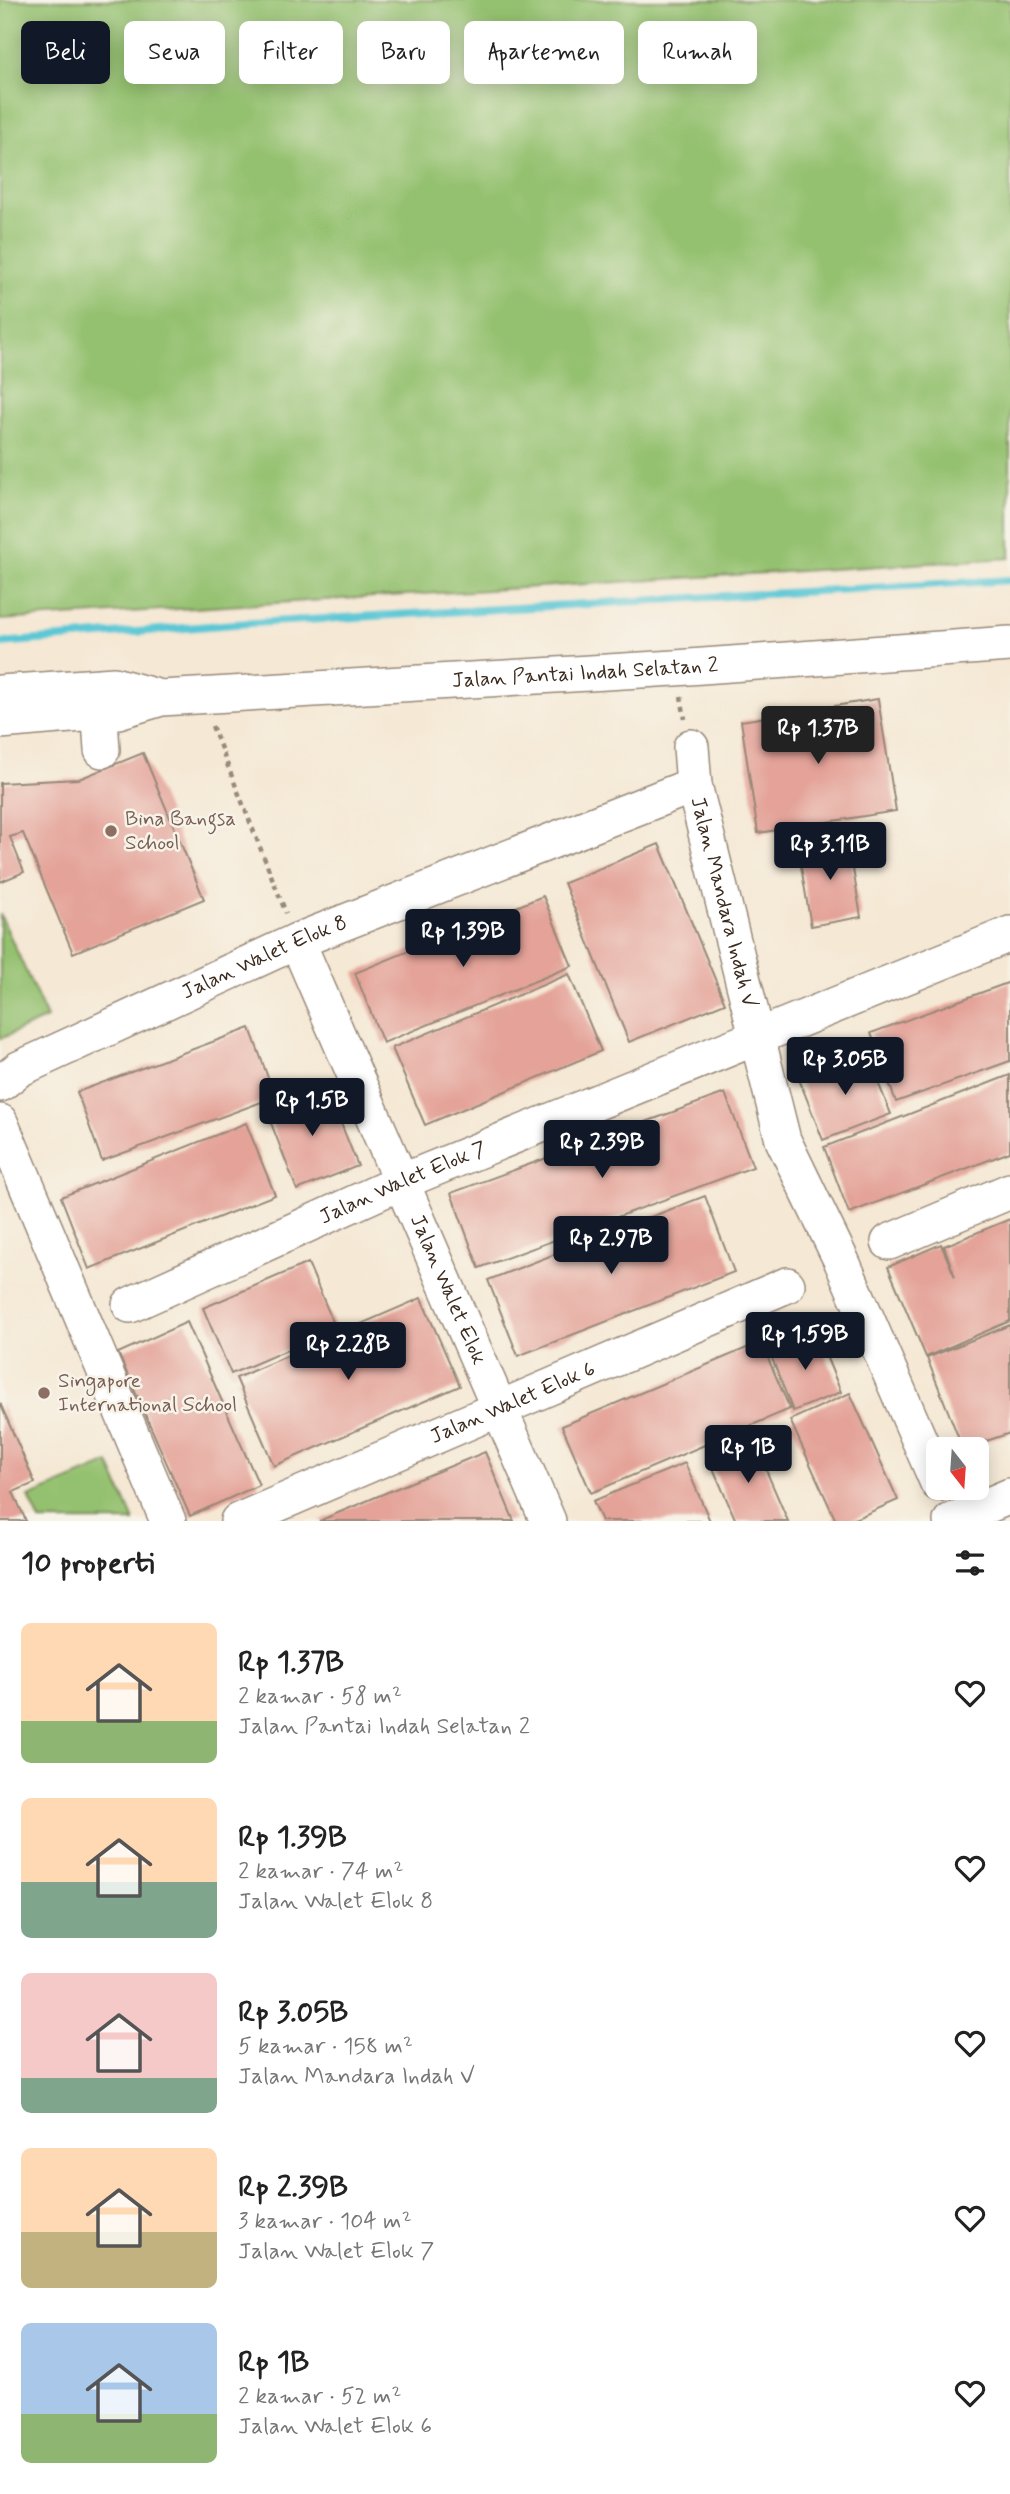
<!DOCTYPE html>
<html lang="id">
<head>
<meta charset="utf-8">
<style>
  body { margin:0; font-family:Mynerve,sans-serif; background:#f6f6f6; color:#222; height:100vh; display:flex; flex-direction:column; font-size:26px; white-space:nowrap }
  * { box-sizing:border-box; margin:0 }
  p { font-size:23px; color:#767676 }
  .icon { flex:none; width:38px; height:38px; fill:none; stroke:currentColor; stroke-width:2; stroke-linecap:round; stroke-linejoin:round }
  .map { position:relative; height:1521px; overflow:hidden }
  .side { display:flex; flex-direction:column; background:#fff; flex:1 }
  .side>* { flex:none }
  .guide { position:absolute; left:21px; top:21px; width:970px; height:63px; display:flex; gap:14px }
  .needle { width:46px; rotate:163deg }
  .controls { position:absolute; left:926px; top:1437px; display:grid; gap:14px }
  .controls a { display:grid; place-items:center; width:63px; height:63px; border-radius:10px; background:#fff; box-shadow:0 4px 18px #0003; font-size:35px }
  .price { position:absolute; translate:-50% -60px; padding:0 16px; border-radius:7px; background:#111827; color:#fff; font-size:23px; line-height:46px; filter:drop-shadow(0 2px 4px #0008) }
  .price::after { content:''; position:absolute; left:50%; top:42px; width:21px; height:16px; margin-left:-10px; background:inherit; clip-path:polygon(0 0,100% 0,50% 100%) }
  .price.selected { background:#222; color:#fff }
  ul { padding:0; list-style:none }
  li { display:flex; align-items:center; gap:21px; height:175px; padding:0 21px }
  li span { display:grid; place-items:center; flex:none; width:196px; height:140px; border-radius:10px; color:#555 }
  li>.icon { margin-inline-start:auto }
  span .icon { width:84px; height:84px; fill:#fffc; stroke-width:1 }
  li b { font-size:30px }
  h2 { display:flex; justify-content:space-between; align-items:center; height:84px; padding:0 21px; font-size:30px }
  .chip { padding:0 24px; border-radius:10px; background:#fff; box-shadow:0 4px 18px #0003; font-size:24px; line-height:63px }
  .chip.selected { background:#111827; color:#fff }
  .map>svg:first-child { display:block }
  .green { fill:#94c16f; stroke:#687646; stroke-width:2 }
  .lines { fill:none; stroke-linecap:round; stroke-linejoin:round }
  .stream { stroke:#5cc7d5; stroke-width:8 }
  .building { fill:#e4a298 }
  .minor-casing { stroke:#988979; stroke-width:38 }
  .path { stroke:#988979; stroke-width:4.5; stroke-dasharray:5 5; stroke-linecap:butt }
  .minor { stroke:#fff; stroke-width:35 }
  .education-dot { fill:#8d6e63; stroke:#f7f3e8; stroke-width:2.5 }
  .labels { text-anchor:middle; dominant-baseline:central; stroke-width:5; stroke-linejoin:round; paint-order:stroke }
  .street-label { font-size:21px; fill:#3b2a1e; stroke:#f7f3e8 }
  .education-label { font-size:21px; fill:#785e54; stroke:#f7f3e8; text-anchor:start }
</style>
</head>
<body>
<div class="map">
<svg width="1010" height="1521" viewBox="0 0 1010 1521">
  <rect width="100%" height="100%" fill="#f7f3e8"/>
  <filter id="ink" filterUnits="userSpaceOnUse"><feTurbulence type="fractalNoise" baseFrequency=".0143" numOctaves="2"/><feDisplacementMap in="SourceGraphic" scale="14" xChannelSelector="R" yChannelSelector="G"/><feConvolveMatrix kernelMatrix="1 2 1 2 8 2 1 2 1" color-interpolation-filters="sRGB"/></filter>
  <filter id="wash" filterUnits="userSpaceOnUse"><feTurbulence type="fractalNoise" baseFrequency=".00686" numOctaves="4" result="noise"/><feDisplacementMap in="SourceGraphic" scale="28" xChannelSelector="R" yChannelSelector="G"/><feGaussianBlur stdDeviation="1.57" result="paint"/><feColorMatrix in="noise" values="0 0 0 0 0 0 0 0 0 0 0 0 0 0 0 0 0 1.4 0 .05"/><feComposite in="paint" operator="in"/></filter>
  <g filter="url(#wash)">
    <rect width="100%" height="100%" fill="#f5e8d4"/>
    <path class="green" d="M 0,0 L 1010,0 L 1010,558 L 0,620 Z
      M 0,914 L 47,1018 L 0,1039 Z
      M 109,1463 L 134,1521 L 40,1521 L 29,1497 Z"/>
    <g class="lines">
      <path class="stream" d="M 0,643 L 234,624 L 1010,580"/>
    </g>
    <g id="blocks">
      <path class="building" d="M 878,699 L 896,811 L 758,833 L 741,721 Z
        M 143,753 L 204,899 L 73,953 L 23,833 L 10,837 L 24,872 L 0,882 L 0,783 L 79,779 Z
        M 848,839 L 861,917 L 811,926 L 798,848 Z
        M 659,844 L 725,1003 L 629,1042 L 564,883 Z
        M 543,896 L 572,966 L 383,1043 L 355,973 Z
        M 569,974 L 601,1051 L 425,1125 L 392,1048 Z
        M 1010,982 L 1010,1061 L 896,1102 L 871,1033 Z
        M 250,1028 L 275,1097 L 102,1161 L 77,1092 Z
        M 866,1053 L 891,1114 L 823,1140 L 799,1079 Z
        M 1010,1075 L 1010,1152 L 849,1213 L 824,1147 Z
        M 326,1086 L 358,1166 L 297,1190 L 266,1110 Z
        M 725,1093 L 753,1167 L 479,1268 L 451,1193 Z
        M 246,1123 L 275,1195 L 89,1269 L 61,1197 Z
        M 705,1196 L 734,1272 L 518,1356 L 488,1280 Z
        M 1010,1219 L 1010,1321 L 926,1357 L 888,1267 L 941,1244 L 955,1277 L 944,1246 Z
        M 308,1263 L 336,1329 L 231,1374 L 203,1308 Z
        M 421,1298 L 460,1386 L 274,1466 L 236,1378 Z
        M 187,1322 L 259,1485 L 190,1516 L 118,1353 Z
        M 1010,1325 L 1010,1433 L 963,1449 L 927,1358 Z
        M 816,1332 L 841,1392 L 793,1411 L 769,1351 Z
        M 761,1342 L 790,1409 L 591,1493 L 562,1426 Z
        M 850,1393 L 898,1500 L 850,1521 L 836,1521 L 790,1420 Z
        M 0,1403 L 35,1483 L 13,1492 L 26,1521 L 0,1521 Z
        M 753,1440 L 788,1521 L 736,1521 L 709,1459 Z
        M 485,1452 L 514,1521 L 319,1521 L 402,1486 Z
        M 685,1463 L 710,1521 L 602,1521 L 593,1501 Z"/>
    </g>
  </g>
  <g filter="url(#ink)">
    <use href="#blocks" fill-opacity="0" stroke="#988979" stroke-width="2"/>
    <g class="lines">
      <defs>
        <g id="minor">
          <path d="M 98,689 L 102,750"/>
          <path d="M 0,693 L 114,685 L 161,698"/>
          <path id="s1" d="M 0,721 L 118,711 L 161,698 L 675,668 L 1010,644"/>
          <path id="s2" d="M 691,747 L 694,785 L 783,1140 L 842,1262 L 938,1483"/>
          <path id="s3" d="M 297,941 L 548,1521"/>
          <path id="s4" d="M 0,1084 L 19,1069 L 297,941 L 694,785"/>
          <path d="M 0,1122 L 168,1521"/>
          <path d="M 889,1242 L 1010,1191"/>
          <path id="s5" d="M 130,1305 L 401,1182 L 1010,934"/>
          <path id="s6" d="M 238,1521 L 787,1285"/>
          <path d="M 951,1521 L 1010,1496"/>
        </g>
      </defs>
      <use href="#minor" class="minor-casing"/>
      <path class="path" d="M 681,696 L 685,719
        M 212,726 L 286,913"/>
      <use href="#minor" class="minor"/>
    </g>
  </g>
  <g class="education-dot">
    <circle cx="111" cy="831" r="7"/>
    <circle cx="44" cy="1393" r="7"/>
  </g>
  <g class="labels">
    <g class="street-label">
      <text stroke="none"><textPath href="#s1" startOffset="588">Jalan Pantai Indah Selatan 2</textPath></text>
      <text stroke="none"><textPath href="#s2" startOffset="159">Jalan Mandara Indah V</textPath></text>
      <text stroke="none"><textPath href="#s4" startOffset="294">Jalan Walet Elok 8</textPath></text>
      <text stroke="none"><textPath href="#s5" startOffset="299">Jalan Walet Elok 7</textPath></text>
      <text stroke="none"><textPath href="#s3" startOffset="380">Jalan Walet Elok</textPath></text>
      <text stroke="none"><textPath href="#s6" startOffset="299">Jalan Walet Elok 6</textPath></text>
    </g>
    <g class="education-label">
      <text x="125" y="819">Bina Bangsa<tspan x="125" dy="24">School</tspan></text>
      <text x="58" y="1381">Singapore<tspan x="58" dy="24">International School</tspan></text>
    </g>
  </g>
</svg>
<div class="controls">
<a><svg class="needle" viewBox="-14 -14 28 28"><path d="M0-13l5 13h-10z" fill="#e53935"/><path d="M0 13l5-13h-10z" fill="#767676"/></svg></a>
</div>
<b class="price selected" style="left:818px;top:766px">Rp 1.37B</b>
<b class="price" style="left:830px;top:882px">Rp 3.11B</b>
<b class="price" style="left:463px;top:969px">Rp 1.39B</b>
<b class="price" style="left:845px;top:1097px">Rp 3.05B</b>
<b class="price" style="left:312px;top:1138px">Rp 1.5B</b>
<b class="price" style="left:602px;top:1180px">Rp 2.39B</b>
<b class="price" style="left:611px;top:1276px">Rp 2.97B</b>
<b class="price" style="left:805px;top:1372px">Rp 1.59B</b>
<b class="price" style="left:348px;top:1382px">Rp 2.28B</b>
<b class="price" style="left:748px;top:1485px">Rp 1B</b>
<div class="guide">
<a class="chip selected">Beli</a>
<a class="chip">Sewa</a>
<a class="chip">Filter</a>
<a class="chip">Baru</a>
<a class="chip">Apartemen</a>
<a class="chip">Rumah</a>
</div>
</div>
<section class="side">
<h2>10 properti<svg class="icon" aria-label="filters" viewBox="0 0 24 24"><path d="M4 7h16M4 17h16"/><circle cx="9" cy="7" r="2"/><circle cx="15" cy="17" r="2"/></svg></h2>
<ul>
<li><span style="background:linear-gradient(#ffd9b3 70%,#8fb573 0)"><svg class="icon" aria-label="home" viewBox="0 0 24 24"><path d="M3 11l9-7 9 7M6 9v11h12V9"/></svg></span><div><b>Rp 1.37B</b><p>2 kamar · 58 m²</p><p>Jalan Pantai Indah Selatan 2</p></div><svg class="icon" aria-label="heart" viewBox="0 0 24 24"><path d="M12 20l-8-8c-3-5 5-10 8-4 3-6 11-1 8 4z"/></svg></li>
<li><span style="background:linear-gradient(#ffd9b3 60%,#7fa58c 0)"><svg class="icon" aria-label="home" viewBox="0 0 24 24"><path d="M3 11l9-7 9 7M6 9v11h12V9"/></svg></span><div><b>Rp 1.39B</b><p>2 kamar · 74 m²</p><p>Jalan Walet Elok 8</p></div><svg class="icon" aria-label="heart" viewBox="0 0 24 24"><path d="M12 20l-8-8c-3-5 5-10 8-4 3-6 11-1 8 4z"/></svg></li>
<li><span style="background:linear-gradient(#f6c9c9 75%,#7fa58c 0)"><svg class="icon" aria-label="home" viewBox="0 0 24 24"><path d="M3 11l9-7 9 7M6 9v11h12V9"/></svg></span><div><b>Rp 3.05B</b><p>5 kamar · 158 m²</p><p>Jalan Mandara Indah V</p></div><svg class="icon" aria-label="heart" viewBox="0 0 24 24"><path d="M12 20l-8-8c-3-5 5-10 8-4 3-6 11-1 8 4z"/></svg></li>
<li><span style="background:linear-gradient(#ffd9b3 60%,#c2b280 0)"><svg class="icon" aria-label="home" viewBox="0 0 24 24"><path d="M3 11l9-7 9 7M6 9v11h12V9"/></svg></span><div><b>Rp 2.39B</b><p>3 kamar · 104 m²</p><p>Jalan Walet Elok 7</p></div><svg class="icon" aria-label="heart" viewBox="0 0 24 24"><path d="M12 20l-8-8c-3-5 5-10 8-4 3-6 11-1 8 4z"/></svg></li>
<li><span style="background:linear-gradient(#a9c7e8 65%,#8fb573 0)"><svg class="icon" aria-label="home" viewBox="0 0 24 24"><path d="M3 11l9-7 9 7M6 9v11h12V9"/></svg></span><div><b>Rp 1B</b><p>2 kamar · 52 m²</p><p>Jalan Walet Elok 6</p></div><svg class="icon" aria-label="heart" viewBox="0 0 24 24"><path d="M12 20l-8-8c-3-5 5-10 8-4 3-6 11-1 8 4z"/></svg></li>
</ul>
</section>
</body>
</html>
